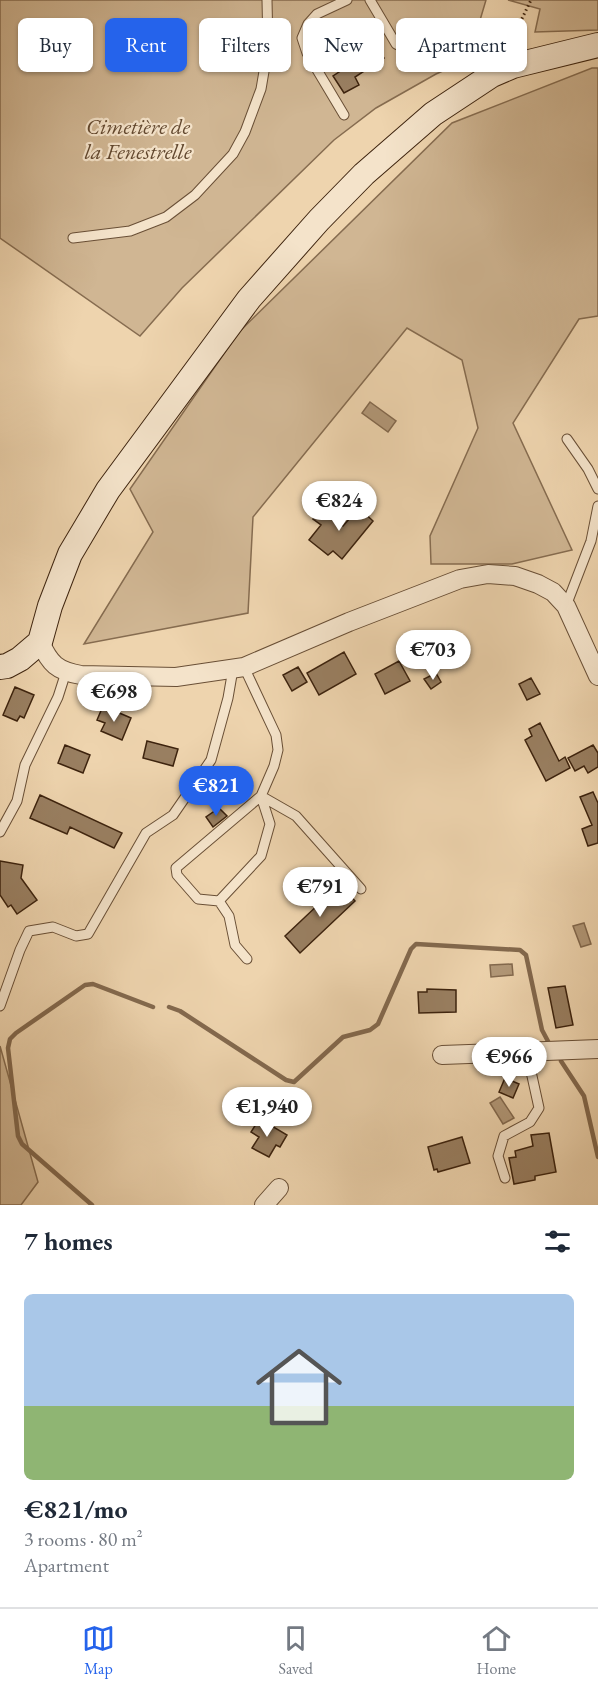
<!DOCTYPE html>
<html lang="en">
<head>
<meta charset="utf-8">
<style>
  body { margin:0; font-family:"EB Garamond",serif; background:#f2f2f3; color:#1f2937; height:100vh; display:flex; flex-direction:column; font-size:22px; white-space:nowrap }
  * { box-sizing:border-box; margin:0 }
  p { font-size:20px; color:#747a83 }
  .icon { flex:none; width:33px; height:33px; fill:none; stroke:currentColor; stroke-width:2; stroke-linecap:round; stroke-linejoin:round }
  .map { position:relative; height:1205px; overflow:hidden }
  .side { display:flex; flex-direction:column; background:#fff; flex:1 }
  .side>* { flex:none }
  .banner { position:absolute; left:18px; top:18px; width:562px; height:54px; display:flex; gap:12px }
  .price { position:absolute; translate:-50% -51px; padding:0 14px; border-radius:21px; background:#fff; color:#222; font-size:20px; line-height:39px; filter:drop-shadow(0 2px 3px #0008) }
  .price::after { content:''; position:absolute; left:50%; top:36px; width:18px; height:14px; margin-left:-9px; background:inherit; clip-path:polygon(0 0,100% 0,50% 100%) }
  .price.selected { background:#2563eb; color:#fff }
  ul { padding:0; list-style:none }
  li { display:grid; align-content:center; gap:12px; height:318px; padding:0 24px }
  li span { display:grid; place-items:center; height:186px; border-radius:9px; color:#555 }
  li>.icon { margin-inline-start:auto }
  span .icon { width:108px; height:108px; fill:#fffc; stroke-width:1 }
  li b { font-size:26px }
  h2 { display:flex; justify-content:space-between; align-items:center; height:72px; padding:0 24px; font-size:26px }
  .pill { padding:0 21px; border-radius:9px; background:#fff; box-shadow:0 2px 4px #0004; font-size:21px; line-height:54px }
  .pill.selected { background:#2563eb; color:#fff }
  .menu { display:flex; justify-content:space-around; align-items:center; height:84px; border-top:2px solid #e0e1e3; background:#fff; font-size:16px; color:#747a83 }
  .menu a { display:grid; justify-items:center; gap:3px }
  .menu .selected { color:#2563eb }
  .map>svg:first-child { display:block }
  .green { fill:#d0b693; stroke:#866c50; stroke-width:1.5 }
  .water { fill:#b29878; stroke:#83694e; stroke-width:1.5 }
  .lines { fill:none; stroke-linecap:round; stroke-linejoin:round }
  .stream { stroke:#83694e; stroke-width:4.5 }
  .building { fill:#997f61; stroke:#3d230e; stroke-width:1.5 }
  .lane-casing { stroke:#694f36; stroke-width:11 }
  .street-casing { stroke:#694f36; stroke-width:20 }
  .secondary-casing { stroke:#3d230e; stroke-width:26 }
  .path { stroke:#3d230e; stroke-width:3; stroke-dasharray:1.5 3; stroke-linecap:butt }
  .lane { stroke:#f4e3ca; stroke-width:9 }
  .street { stroke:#f4e3ca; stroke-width:18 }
  .secondary { stroke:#f4e3ca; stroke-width:24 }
  .labels { text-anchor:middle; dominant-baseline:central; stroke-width:4.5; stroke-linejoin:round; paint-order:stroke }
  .park-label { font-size:22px; font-style:italic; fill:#62482f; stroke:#f4e3ca }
</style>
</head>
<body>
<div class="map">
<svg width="598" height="1205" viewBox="0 0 598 1205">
  <rect width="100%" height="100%" fill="#eed4ae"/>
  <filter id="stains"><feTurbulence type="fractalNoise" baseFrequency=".00333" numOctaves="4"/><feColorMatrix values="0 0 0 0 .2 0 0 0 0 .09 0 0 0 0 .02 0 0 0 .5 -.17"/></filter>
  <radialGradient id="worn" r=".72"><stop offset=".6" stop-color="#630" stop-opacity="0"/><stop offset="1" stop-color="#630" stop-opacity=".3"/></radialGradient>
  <path class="green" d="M 0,0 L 486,0 L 475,37 L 472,58 L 436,74 L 376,108 L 334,140 L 182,288 L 140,336 L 0,238 Z
    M 508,0 L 598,0 L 598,30 L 535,32 L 540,9 Z
    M 592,68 L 598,68 L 598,316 L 579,319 L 513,423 L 572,550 L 512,564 L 431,564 L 430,536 L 478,428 L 462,360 L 407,328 L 253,517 L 248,613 L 84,644 L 153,532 L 130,489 L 239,332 L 452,123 Z
    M 0,1046 L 38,1182 L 21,1205 L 0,1205 Z"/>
  <path class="water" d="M 370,402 L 396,421 L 388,432 L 362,413 Z
    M 584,923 L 591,944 L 581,947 L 573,926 Z
    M 512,964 L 513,975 L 491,977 L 490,965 Z
    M 500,1097 L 514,1118 L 503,1124 L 490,1103 Z"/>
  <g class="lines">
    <path class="stream" d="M 169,1007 L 180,1011 L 286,1080 L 294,1082 L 343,1037 L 370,1030 L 378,1024 L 411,949 L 416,944 L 520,950 L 526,955 L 542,1030 L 550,1045
      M 561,1061 L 584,1096 L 598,1157
      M 92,1205 L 22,1144 L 18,1136 L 8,1048 L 10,1039 L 16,1033 L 85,985 L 93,984 L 153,1007"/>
  </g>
  <path class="building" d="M 362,24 L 384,58 L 355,77 L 359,85 L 344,93 L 333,76 L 348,66 L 345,61 L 348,59 L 337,41 Z
    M 321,508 L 343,526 L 359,508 L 373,521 L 342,559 L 333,551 L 328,555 L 309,540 L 321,525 L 313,519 Z
    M 344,652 L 356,674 L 319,695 L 307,673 Z
    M 399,661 L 410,681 L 385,694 L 375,674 Z
    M 298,667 L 307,682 L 292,691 L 283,675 Z
    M 436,673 L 441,682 L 431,689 L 424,679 Z
    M 531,678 L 540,694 L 527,700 L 519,684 Z
    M 15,687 L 34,695 L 24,718 L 20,716 L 17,721 L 3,715 Z
    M 103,706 L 131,718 L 122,740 L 101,731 L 105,723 L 97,720 Z
    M 540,723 L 559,761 L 565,757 L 570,768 L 546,781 L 525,740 L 532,736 L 529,729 Z
    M 147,741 L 178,749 L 173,766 L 143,758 Z
    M 65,745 L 90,755 L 83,773 L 58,763 Z
    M 593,745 L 598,753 L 598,767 L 588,773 L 584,766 L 575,771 L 568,758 Z
    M 593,792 L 598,803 L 598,843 L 588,846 L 582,829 L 592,825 L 580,797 Z
    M 40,795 L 122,833 L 114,848 L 70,827 L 67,834 L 30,818 Z
    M 219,808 L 227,816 L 213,827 L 206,817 Z
    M 0,861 L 23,865 L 21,878 L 37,900 L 17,914 L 11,905 L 8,907 L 0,895 Z
    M 340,884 L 355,901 L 300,953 L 285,936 Z
    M 565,986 L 573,1025 L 556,1028 L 548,988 Z
    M 427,989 L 456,990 L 456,1012 L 419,1013 L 418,992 L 427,992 Z
    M 505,1078 L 519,1084 L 513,1098 L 499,1092 Z
    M 258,1121 L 266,1126 L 267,1123 L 287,1135 L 280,1147 L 276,1145 L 269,1157 L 252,1148 L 259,1137 L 251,1132 Z
    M 549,1133 L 556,1172 L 535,1176 L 535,1180 L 514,1184 L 509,1158 L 516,1157 L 515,1151 L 533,1146 L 531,1135 Z
    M 462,1137 L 470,1163 L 438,1172 L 437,1169 L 434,1170 L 428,1147 Z"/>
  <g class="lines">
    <defs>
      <path id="lane" d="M 370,0 L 396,44 L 406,49 L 441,29 L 499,42 L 507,49 L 513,66
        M 344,115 L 307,53 L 302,38 L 308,24 L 317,14 L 347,0
        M 73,238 L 130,231 L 166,217 L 195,195 L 233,154 L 245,132 L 261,89 L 268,48 L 267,0
        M 567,439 L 588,469 L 598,489
        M 566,606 L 591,541 L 598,506
        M 244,667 L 276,735 L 278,750 L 274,766 L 261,796 L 176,868 L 177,875 L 198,899 L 219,901 L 229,916 L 235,945 L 247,959
        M 261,796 L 296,816 L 361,889
        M 0,832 L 17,801 L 25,765 L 58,697 L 66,672
        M 219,901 L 261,856 L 270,824 L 261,796
        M 0,1006 L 20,950 L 29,931 L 53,927 L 76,936 L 88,934 L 146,833 L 173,815 L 211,760 L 228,698 L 233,669
        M 505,1178 L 498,1156 L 504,1136 L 530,1122 L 539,1108 L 530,1067 L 516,1053"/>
      <path id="street" d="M 40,642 C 50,664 57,671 81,675 L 176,677 L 244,667 L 349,622 L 460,579 L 488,574 L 515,576 L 538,584 L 553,592 L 566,606 L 598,676
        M 442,1055 L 598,1049
        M 264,1205 L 279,1188"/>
      <path id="secondary" d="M 0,667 L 7,666 L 20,659 L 40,642 L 50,606 L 70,554 L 108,490 L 249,299 L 319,220 L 364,174 L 433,114 L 492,75 L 513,66 L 598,45"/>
    </defs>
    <use href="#lane" class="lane-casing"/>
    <use href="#street" class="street-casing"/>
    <use href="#secondary" class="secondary-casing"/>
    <path class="path" d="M 512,39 L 531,0"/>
    <use href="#lane" class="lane"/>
    <use href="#street" class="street"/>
    <use href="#secondary" class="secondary"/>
  </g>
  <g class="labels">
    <g class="park-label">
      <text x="138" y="126">Cimetière de<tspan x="138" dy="25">la Fenestrelle</tspan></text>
    </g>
  </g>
  <rect width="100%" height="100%" filter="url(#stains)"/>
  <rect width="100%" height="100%" fill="url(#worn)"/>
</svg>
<b class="price" style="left:339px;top:532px">€824</b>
<b class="price" style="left:433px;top:681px">€703</b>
<b class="price" style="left:114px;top:723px">€698</b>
<b class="price selected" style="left:216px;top:817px">€821</b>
<b class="price" style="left:320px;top:918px">€791</b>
<b class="price" style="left:509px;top:1088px">€966</b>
<b class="price" style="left:267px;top:1138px">€1,940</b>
<div class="banner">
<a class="pill">Buy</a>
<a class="pill selected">Rent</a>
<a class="pill">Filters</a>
<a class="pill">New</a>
<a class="pill">Apartment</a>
</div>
</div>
<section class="side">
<h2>7 homes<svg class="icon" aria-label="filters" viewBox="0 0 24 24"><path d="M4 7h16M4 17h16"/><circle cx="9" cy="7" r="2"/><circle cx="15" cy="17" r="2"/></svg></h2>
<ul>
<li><span style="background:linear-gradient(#a9c7e8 60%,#8fb573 0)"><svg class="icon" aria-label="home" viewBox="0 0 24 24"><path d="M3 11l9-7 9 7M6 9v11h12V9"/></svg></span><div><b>€821/mo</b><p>3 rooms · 80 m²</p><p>Apartment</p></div></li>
</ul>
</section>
<nav class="menu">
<a class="selected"><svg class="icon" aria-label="map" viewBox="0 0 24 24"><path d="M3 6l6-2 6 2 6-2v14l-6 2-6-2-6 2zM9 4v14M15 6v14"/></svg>Map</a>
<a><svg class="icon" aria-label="saved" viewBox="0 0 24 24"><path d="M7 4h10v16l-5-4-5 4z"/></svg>Saved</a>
<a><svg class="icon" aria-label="home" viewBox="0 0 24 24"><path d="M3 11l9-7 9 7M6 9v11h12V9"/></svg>Home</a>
</nav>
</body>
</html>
